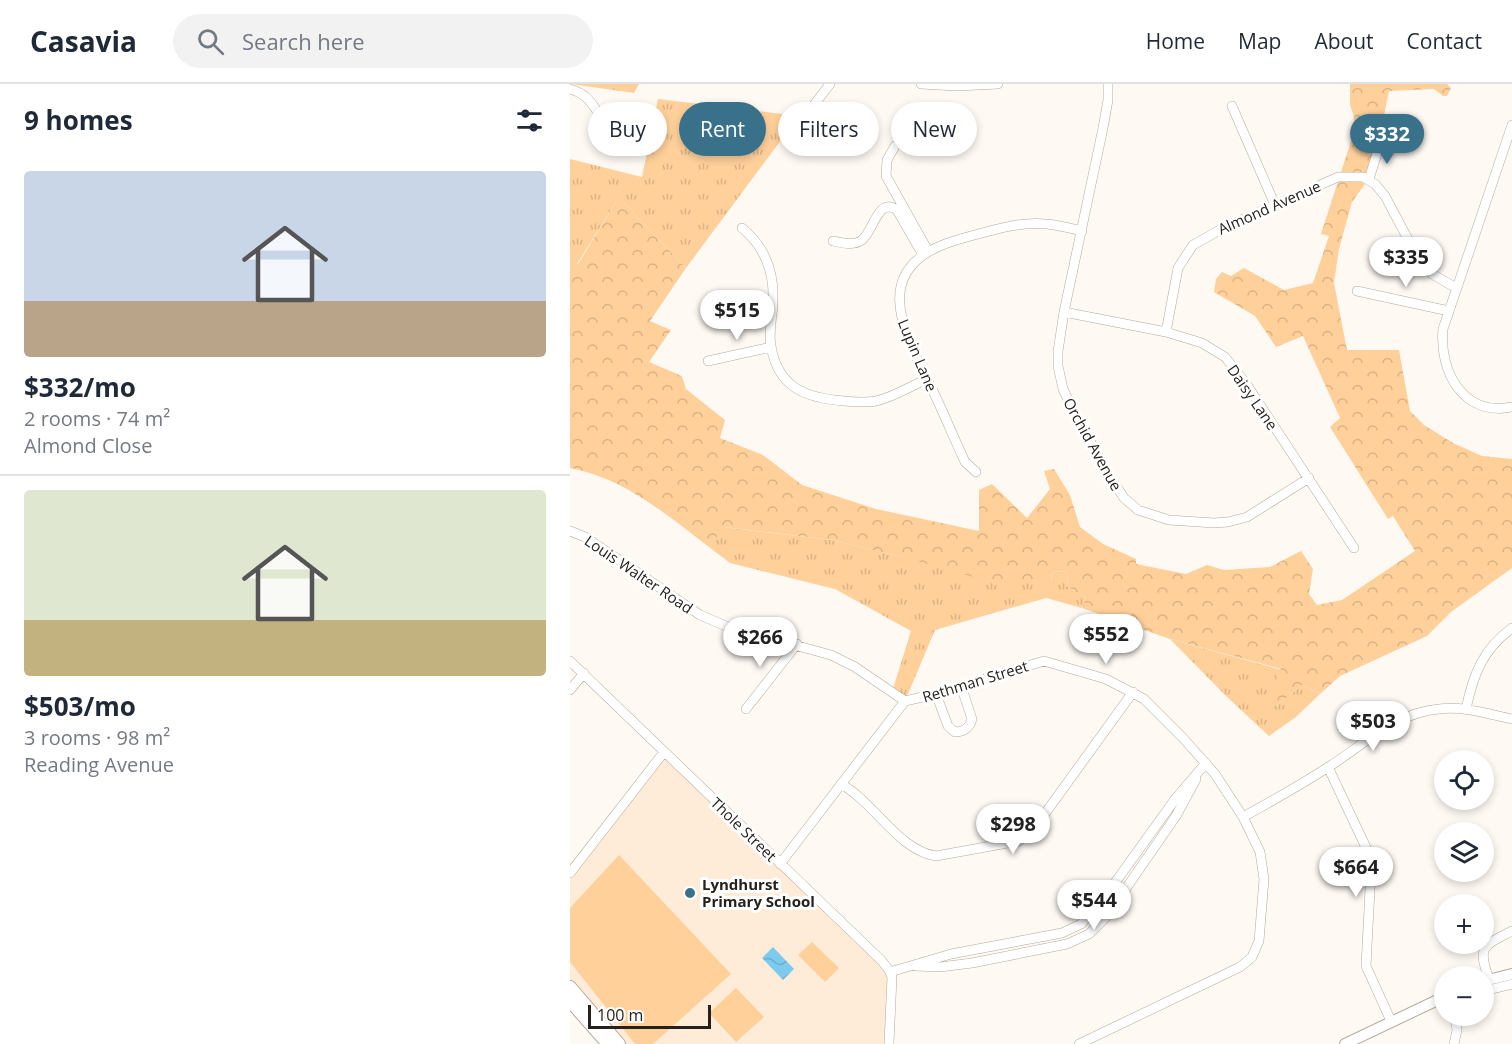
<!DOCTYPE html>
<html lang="en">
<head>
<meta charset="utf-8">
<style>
  body { margin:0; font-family:"Open Sans",sans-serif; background:#f2f2f3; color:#1f2937; height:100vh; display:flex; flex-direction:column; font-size:22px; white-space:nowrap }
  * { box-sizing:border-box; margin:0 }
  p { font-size:20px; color:#747a83 }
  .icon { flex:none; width:33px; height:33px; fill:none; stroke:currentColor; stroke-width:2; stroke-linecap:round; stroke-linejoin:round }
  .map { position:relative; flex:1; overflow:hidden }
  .sheet { display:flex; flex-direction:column; background:#fff; width:570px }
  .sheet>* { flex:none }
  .top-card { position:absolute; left:18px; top:18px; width:570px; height:54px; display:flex; gap:12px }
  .buttons { position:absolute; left:864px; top:666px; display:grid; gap:12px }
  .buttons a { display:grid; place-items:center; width:60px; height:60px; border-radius:50%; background:#fff; box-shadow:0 3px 9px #0003; font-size:30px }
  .scale { position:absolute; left:18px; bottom:15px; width:123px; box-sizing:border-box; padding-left:6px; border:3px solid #25211c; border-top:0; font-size:16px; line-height:21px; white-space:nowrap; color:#25211c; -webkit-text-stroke:4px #fff; paint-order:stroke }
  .price { position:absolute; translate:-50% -51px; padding:0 14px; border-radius:21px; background:#fff; color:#222; font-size:20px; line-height:39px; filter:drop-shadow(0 2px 3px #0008) }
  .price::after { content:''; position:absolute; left:50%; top:36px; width:18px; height:14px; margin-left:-9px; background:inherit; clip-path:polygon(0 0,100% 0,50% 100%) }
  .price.selected { background:#39718b; color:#fff }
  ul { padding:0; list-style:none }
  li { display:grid; align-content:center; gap:12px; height:318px; padding:0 24px }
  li+li { border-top:2px solid #e0e1e3 }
  li span { display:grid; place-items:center; height:186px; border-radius:6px; color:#555 }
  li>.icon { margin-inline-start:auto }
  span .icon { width:108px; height:108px; fill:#fffc; stroke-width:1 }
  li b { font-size:26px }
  h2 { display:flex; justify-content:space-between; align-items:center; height:72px; padding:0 24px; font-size:26px }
  .chip { padding:0 21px; border-radius:27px; background:#fff; box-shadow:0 3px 9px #0003; font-size:21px; line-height:54px }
  .chip.selected { background:#39718b; color:#fff }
  header { display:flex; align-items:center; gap:36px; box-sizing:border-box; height:84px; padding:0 30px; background:#fff; border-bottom:2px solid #e0e1e3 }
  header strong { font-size:28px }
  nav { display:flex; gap:33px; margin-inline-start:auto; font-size:21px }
  .search { width:420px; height:54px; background:#f2f2f3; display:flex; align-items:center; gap:15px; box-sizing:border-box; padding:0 21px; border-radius:33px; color:#747a83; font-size:22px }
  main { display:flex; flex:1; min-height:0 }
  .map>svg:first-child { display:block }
  .built { fill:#feecd8 }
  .grass { fill:url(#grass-tufts) }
  .forest { fill:url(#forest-crowns) }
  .pitch { fill:#ffd09a }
  .water { fill:url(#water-waves) }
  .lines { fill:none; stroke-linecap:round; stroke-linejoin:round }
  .minor-casing { stroke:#b5a99c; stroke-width:10 }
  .tertiary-casing { stroke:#b5a99c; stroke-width:12 }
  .secondary-casing { stroke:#b5a99c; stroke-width:14 }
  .minor { stroke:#fff; stroke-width:9 }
  .tertiary { stroke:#fff; stroke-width:10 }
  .secondary { stroke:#fff; stroke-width:12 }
  .poi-dot { fill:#39718b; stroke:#fff; stroke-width:2 }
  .labels { text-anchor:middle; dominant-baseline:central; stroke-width:6; stroke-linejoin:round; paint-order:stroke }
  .street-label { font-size:15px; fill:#25211c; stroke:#fff }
  .poi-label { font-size:15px; font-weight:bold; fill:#25211c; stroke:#fff; text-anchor:start }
</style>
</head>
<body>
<header>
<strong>Casavia</strong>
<div class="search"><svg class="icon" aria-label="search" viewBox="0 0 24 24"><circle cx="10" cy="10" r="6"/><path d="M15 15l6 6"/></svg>Search here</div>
<nav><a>Home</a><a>Map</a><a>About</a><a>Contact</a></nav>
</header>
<main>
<section class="sheet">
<h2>9 homes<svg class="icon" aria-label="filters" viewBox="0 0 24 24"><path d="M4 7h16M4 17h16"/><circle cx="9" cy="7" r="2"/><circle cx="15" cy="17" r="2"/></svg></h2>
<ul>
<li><span style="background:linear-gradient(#c9d6e8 70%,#b9a48a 0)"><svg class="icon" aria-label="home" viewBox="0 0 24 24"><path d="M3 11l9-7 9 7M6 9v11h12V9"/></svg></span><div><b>$332/mo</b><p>2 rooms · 74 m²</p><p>Almond Close</p></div></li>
<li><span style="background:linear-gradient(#dfe7d0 70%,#c2b280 0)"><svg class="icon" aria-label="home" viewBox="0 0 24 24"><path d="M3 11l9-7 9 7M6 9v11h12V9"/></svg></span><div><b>$503/mo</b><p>3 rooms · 98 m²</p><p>Reading Avenue</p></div></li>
</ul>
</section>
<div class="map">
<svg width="942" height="960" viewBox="0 0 942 960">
  <defs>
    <pattern id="grass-tufts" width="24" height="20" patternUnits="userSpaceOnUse" patternTransform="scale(1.5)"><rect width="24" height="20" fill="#ffd09a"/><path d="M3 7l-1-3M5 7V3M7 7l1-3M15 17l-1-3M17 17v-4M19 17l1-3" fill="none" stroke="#dab284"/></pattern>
    <pattern id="forest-crowns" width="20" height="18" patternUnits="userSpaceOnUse" patternTransform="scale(1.5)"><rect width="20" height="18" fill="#ffd09a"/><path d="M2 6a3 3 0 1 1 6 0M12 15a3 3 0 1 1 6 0" fill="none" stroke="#dab284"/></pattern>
    <pattern id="water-waves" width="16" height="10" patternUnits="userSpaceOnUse" patternTransform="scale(1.5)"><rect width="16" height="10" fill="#7dcaef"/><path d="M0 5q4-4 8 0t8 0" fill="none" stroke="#6cadcc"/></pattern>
  </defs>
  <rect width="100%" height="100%" fill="#fef9f3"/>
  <path class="built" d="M 94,668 L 320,888 L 318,960 L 49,960 L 0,903 L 0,791 Z"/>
  <path class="grass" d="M 1,0 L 69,0 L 64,9 Z
    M 88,15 L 229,32 L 116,184 L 53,118 L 46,118 L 7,180 L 0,180 L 0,75 L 72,93 Z
    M 153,443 L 262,456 L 332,473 L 482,498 L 481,489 L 490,487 L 498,489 L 497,502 L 516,514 L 512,524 L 476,514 L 365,546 L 335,617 L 322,608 L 341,547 L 265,505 L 160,479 L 139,463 Z
    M 600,555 L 712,586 L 696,619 L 707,622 L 732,601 L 750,610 L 726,633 L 699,652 L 657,613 Z"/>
  <path class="forest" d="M 780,0 L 877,0 L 881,4 L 877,12 L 873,12 L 864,5 L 819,7 L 808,60 L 798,96 L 782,118 L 769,165 L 764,199 L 777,266 L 829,266 L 840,327 L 854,341 L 883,359 L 912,372 L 942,375 L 942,484 L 881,528 L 857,552 L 770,592 L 750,610 L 732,601 L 707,622 L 698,622 L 696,619 L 711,585 L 600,555 L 512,524 L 516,514 L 497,502 L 498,489 L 490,487 L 481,489 L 482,499 L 425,499 L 332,473 L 262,456 L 154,443 L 139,463 C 97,431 54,394 0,384 L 0,180 L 8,180 L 46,118 L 53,118 L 116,184 L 80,237 L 101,246 L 79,278 L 112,292 L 116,305 L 155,336 L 150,354 L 193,371 L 232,401 L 306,425 L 409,447 L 409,406 L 422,400 L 457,434 L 480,405 L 474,387 L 484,385 L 500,411 L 510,443 L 533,460 L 566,475 L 566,480 L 616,490 L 637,481 L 654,486 L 700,483 L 731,467 L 743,485 L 739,510 L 747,521 L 772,516 L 845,467 L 823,432 L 818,435 L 760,343 L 770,334 L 733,252 L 706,263 L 685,232 L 644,208 L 646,195 L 652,188 L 661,192 L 674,184 L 714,206 L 743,199 L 759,152 L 751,150 L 783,51 L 784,33 L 780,21 Z"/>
  <path class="pitch" d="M 49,771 L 161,890 L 83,960 L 65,960 L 0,878 L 0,824 Z
    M 242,858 L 269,884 L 255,898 L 228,871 Z
    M 166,904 L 194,933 L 166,958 L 139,929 Z"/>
  <path class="water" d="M 203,863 L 224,885 L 213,896 L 192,874 Z"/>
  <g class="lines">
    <defs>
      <path id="minor" d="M 351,0 L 387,2 L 428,0
        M 538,0 L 538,16 L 533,44 L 494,228 L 488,267 L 488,282 L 493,305 L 501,322 L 537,388 L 554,414 L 568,426 L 599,436 L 644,439 L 658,438 L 677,433 L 739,394
        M 0,5 C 14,9 19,15 27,27
        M 662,22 L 705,121
        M 240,26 L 260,0
        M 942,41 L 873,245 C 869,287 893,333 942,323
        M 325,62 L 317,76 L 316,92 L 358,167
        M 799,95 L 810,60
        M 172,144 C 194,162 204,187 203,216 C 203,232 198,247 201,262 C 208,304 236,314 274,317 C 285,318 296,319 306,317 C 324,313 341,302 357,295
        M 263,157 C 272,159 284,162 292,156 C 303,148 308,112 327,126 L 353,171
        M 787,207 L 879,227
        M 494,228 L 596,248 L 632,259 L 655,273 L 675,298 L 784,464
        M 596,248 L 608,184 L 623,161 L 655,143 L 768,93 L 793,93 L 805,100 L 815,112 L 849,176 L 862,190 L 886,204
        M 138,277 L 201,263
        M 406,388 L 395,378 C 384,354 374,330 363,307 C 331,244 297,181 390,155 C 417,148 447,137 476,140 C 488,141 500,144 512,147
        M 0,447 L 15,453 L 130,531 L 158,543 L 261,571 L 285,583 L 335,617
        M 0,577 L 311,876 L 319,886 L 322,893 L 319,960
        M 0,606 L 14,589
        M 366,610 L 378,642 L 385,648 C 393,648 400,644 402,635 L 391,602
        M 176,625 L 227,560
        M 896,625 C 903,591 913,565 942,544
        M 758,683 L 800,772 L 801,786 L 796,882 L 821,937
        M 271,700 C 304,718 329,767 366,772 L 449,757 L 466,742 L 563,608
        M 673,733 C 702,717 732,700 760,682 C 796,659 825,629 869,625 C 894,622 918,630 942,635
        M 210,780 L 335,617 L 366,610 L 474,577 L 536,595 L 574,615 L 613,654 L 645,690 L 673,733 L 690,768 L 694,795 L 689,857 L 682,873 L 670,883 L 509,960
        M 0,789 L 94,668
        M 346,882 L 370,883 L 402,879 L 497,860 L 519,850 L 537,832 L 606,732 L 626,695
        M 320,888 L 381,870 L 492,849 L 511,840 L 539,807 L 606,714 L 636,679
        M 919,895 C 907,862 913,862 942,847
        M 914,907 L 942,900
        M 884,960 L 887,946 L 885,932"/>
      <path id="tertiary" d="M 914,897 L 942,890
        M 775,960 L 874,913"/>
      <path id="secondary" d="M 0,903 L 49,960
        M 0,917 L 38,960"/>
    </defs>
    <use href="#minor" class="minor-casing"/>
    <use href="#tertiary" class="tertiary-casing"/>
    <use href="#secondary" class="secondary-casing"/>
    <use href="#minor" class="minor"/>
    <use href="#tertiary" class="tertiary"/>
    <use href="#secondary" class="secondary"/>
  </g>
  <circle class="poi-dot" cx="120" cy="809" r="6"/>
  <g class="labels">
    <g class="street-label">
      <text transform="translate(699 123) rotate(-24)">Almond Avenue</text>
      <text transform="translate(348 271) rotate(67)">Lupin Lane</text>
      <text transform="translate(683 313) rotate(55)">Daisy Lane</text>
      <text transform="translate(523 360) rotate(61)">Orchid Avenue</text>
      <text transform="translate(69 490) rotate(34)">Louis Walter Road</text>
      <text transform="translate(405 597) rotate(-17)">Rethman Street</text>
      <text transform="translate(174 745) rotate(44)">Thole Street</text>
    </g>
    <g class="poi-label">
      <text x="132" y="800">Lyndhurst<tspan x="132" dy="17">Primary School</tspan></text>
    </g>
  </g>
</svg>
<div class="buttons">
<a><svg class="icon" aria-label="locate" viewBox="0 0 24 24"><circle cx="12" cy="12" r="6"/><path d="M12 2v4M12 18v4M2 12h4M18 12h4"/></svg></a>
<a><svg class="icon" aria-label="layers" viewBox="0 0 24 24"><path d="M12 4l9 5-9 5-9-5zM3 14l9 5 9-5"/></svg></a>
<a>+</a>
<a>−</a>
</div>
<div class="scale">100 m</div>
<b class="price selected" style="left:817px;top:81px">$332</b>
<b class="price" style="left:836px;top:204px">$335</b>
<b class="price" style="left:167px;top:257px">$515</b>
<b class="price" style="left:536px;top:581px">$552</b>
<b class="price" style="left:190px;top:584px">$266</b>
<b class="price" style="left:803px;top:668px">$503</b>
<b class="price" style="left:443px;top:771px">$298</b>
<b class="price" style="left:786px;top:814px">$664</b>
<b class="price" style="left:524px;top:847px">$544</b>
<div class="top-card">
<a class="chip">Buy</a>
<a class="chip selected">Rent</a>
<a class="chip">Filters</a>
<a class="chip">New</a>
</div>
</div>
</main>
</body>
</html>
